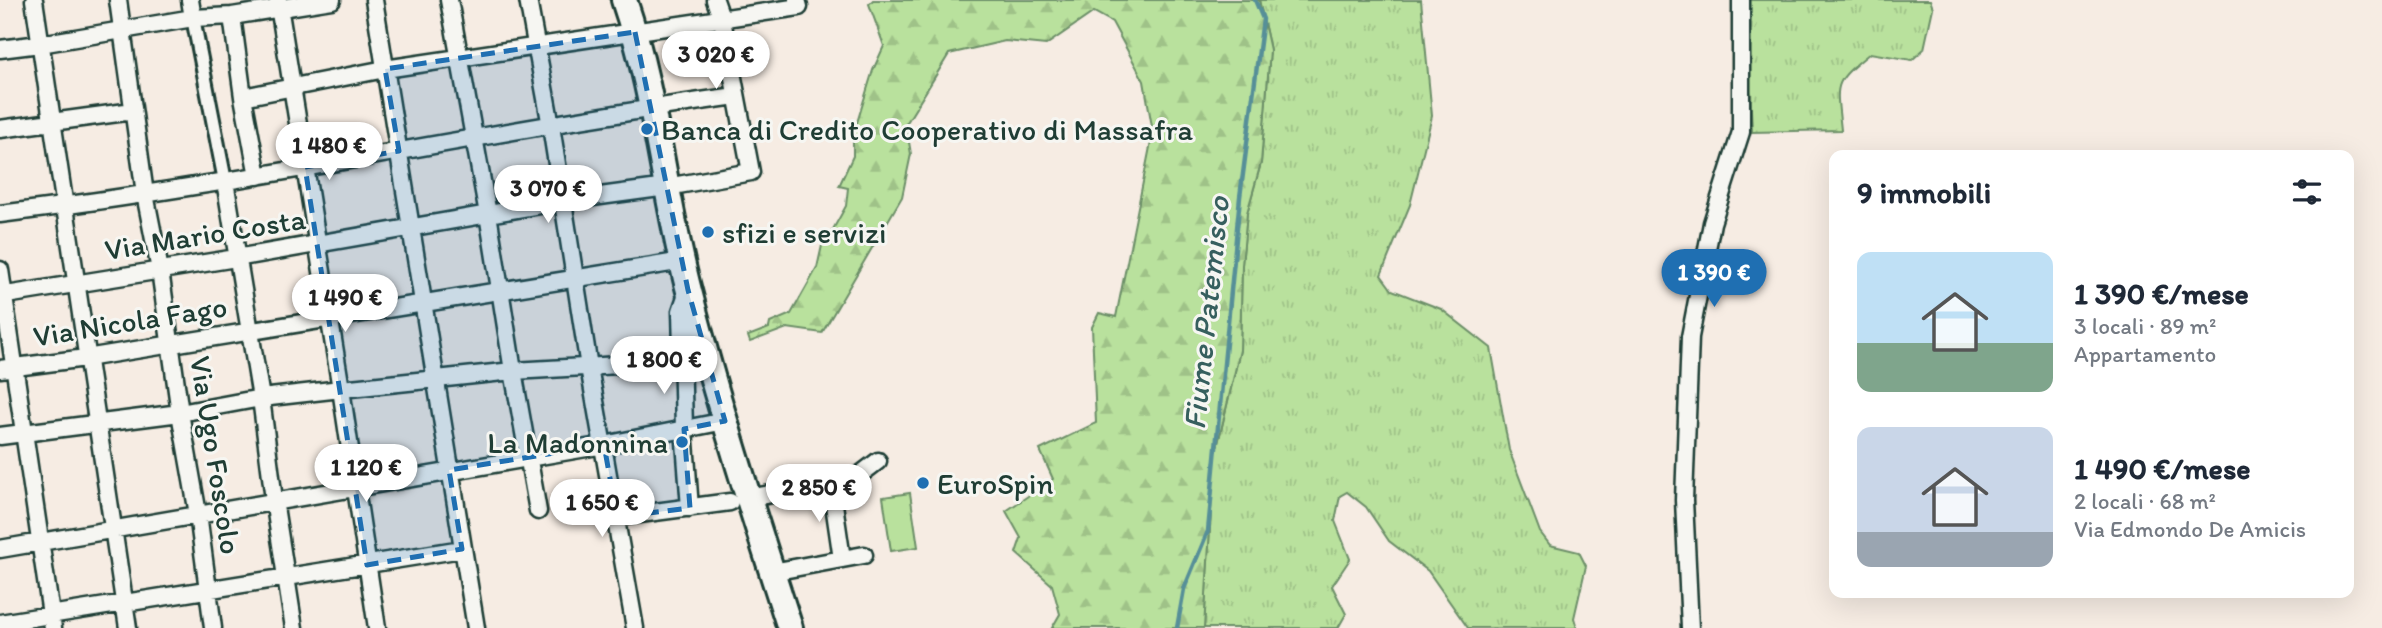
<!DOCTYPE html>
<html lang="it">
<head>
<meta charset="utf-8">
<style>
  body { margin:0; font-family:Itim,sans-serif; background:#f2f2f3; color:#1f2937; height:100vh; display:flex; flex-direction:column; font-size:26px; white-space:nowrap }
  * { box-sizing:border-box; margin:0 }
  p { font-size:23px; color:#747a83 }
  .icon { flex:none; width:38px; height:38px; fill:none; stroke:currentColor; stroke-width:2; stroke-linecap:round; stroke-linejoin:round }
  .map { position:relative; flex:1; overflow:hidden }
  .drawer { position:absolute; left:1829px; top:150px; width:525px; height:448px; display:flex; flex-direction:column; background:#fff; border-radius:14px; box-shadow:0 7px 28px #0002 }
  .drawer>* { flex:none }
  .price { position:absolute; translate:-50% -60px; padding:0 16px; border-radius:24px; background:#fff; color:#222; font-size:23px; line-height:46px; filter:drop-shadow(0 2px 4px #0008) }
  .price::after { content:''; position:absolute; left:50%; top:42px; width:21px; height:16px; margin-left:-10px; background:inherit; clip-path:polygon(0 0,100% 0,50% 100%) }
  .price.current { background:#1f6fb2; color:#fff }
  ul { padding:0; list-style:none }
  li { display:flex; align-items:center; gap:21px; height:175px; padding:0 28px }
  li span { display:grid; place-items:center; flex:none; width:196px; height:140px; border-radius:14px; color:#555 }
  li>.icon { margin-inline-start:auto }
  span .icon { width:84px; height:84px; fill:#fffc; stroke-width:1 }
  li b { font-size:30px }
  h2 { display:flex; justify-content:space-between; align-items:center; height:84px; padding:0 28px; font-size:30px }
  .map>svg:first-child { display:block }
  .grass { fill:url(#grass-tufts); stroke:#6c8f68; stroke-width:2 }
  .forest { fill:url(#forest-firs); stroke:#6c8f68; stroke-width:2 }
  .pitch { fill:#b9e19d; stroke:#6c8f68; stroke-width:2 }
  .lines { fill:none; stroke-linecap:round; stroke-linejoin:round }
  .stream { stroke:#568f98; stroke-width:4.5 }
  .pedestrian-casing { stroke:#1f3d34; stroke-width:18 }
  .minor-casing { stroke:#1f3d34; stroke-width:21 }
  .primary-casing { stroke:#1f3d34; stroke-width:30 }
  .pedestrian { stroke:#f6f6f2; stroke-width:12 }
  .minor { stroke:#f6f6f2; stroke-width:16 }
  .primary { stroke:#f6f6f2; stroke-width:24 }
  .marked { fill:#1f6fb2; fill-opacity:0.2; stroke:#1f6fb2; stroke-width:5; stroke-dasharray:14 9; stroke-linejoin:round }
  .poi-dot { fill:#1f6fb2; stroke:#f6f6f2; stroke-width:2.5 }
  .labels { text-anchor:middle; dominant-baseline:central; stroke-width:6; stroke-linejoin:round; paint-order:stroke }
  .poi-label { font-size:30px; fill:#1f3d34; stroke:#f6f6f2; text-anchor:start }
  .street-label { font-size:30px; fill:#1f3d34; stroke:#f6f6f2 }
  .water-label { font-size:32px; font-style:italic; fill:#365f5e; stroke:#f6f6f2 }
</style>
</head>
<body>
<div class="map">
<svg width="2382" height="628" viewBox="0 0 2382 628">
  <defs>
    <pattern id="grass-tufts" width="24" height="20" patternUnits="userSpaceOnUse" patternTransform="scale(1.75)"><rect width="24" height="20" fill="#b9e19d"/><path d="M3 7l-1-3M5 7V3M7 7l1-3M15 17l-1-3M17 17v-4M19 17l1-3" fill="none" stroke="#9fc288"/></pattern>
    <pattern id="forest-firs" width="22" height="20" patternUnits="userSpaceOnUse" patternTransform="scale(1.75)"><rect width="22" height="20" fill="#b9e19d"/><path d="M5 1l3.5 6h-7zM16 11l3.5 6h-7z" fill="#9fc288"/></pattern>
  </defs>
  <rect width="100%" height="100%" fill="#f6ece3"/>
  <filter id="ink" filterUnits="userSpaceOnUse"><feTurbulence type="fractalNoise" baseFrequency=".0143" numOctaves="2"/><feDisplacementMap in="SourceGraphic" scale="14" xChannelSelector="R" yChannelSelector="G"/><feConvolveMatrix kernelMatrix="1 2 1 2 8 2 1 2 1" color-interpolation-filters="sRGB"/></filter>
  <g filter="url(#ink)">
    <path class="grass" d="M 1259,0 L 1421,0 L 1432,116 L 1410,205 L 1381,275 L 1392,290 L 1441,309 L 1491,348 L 1509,450 L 1540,532 L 1550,545 L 1579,552 L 1586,566 L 1574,618 L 1577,628 L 1468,628 L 1428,571 L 1389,541 L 1366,507 L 1347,492 L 1340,496 L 1335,521 L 1350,559 L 1332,586 L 1346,614 L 1338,628 L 1204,628 L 1214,460 L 1240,350 L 1242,265 L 1247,213 L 1261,163 L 1270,50 Z
      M 1746,0 L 1930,0 L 1933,8 L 1924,49 L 1912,60 L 1870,53 C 1832,84 1836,82 1841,130 L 1752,132 Z"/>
    <path class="forest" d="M 873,0 L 1259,0 L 1270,50 L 1261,163 L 1247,213 L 1242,265 L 1240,350 L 1214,460 L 1204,628 L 1052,628 L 1060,614 L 1052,585 L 1016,553 L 1021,538 L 1006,511 L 1053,479 L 1040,450 L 1096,423 L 1092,327 L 1099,313 L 1116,317 L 1153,132 L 1144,81 L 1112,22 L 1094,12 L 1046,45 L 1005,41 L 949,54 L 906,124 L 911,154 L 902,197 L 822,333 L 787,328 L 750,342 L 748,336 L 769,328 L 770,323 L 791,314 L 817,268 L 825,232 L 831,233 L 846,206 L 848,188 L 839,186 L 853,156 L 853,136 L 873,70 L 884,46 L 869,4 Z"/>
    <path class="pitch" d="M 910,493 L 918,547 L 891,551 L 883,497 Z"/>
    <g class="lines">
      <path class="stream" d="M 1177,628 L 1184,589 L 1208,531 L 1240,197 L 1263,19 L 1255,0"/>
      <defs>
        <path id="pedestrian" d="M 193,18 L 225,181"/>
        <path id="minor" d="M 34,0 L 128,628
          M 118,0 L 145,194 L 160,270 L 180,413 L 198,514 L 213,628
          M 190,0 L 193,18
          M 278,0 L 341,389 L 377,628
          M 374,0 L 476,628
          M 449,0 L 488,214 L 513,371 L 538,511
          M 528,0 L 551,126 L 589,367 L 635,628
          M 232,16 L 243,97 L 258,176
          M 0,49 L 40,44 L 193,18 L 232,16 L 332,0
          M 243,97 L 385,69 L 799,7 L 797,0
          M 0,129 L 133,111
          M 225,181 L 261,398 L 274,500 L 294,628
          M 0,214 C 247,184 490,130 736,96
          M 0,270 L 53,628
          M 688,291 L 681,311 L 684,429 L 690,508
          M 0,296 L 236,258 L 563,201 L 667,187 L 751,172 L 722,20 L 715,0
          M 0,369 L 86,358 L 683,261
          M 0,436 L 180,413 L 261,398 L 341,389 L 513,371 L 708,360
          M 831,484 L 842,559
          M 748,498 L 831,484 L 857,477 L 878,461
          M 617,517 L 730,502
          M 0,549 L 604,445 L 725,421
          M 772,572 L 864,555
          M 0,623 L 462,549
          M 1690,628 L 1684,500 L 1690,337 L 1712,223 L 1741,132 L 1741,0"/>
        <path id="primary" d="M 624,0 C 656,94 664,195 689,291 C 718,405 754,516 790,628"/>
      </defs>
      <use href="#pedestrian" class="pedestrian-casing"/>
      <use href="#minor" class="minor-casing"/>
      <use href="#primary" class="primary-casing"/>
      <use href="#pedestrian" class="pedestrian"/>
      <use href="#minor" class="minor"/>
      <use href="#primary" class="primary"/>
    </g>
  </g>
  <path class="marked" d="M 635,32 L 688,290 L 725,421 L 684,429 L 690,508 L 617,517 L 604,445 L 449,470 L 462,549 L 367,565 L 305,167 L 399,151 L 385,69 Z"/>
  <g class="poi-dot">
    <circle cx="647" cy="129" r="7"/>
    <circle cx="708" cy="232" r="7"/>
    <circle cx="682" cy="442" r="7"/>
    <circle cx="923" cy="483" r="7"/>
  </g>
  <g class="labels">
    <g class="poi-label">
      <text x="661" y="129">Banca di Credito Cooperativo di Massafra</text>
      <text x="722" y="232">sfizi e servizi</text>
      <text x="668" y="442" text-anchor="end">La Madonnina</text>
      <text x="937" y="483">EuroSpin</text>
    </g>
    <g class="street-label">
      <text transform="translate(205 234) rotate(-9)">Via Mario Costa</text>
      <text transform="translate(130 321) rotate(-9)">Via Nicola Fago</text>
      <text transform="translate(216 455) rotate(81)">Via Ugo Foscolo</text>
    </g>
    <g class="water-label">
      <text transform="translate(1206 313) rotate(-84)">Fiume Patemisco</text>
    </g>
  </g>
</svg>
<b class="price" style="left:716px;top:91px">3 020 €</b>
<b class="price" style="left:329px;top:182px">1 480 €</b>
<b class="price" style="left:548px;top:225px">3 070 €</b>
<b class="price current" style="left:1714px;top:309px">1 390 €</b>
<b class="price" style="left:345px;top:334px">1 490 €</b>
<b class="price" style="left:664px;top:396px">1 800 €</b>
<b class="price" style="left:366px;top:504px">1 120 €</b>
<b class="price" style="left:819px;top:524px">2 850 €</b>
<b class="price" style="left:602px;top:539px">1 650 €</b>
<section class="drawer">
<h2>9 immobili<svg class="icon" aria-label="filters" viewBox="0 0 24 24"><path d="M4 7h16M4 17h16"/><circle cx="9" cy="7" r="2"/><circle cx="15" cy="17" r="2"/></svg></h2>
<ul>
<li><span style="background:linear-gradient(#bfe0f5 65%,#7fa58c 0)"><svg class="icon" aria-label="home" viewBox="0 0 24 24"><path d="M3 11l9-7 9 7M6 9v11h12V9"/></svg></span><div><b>1 390 €/mese</b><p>3 locali · 89 m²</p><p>Appartamento</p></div></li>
<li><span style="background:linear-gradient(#c9d6e8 75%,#9aa5b1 0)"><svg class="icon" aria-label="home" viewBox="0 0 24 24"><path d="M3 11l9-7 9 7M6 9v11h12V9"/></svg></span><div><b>1 490 €/mese</b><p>2 locali · 68 m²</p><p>Via Edmondo De Amicis</p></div></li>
</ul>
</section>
</div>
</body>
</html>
